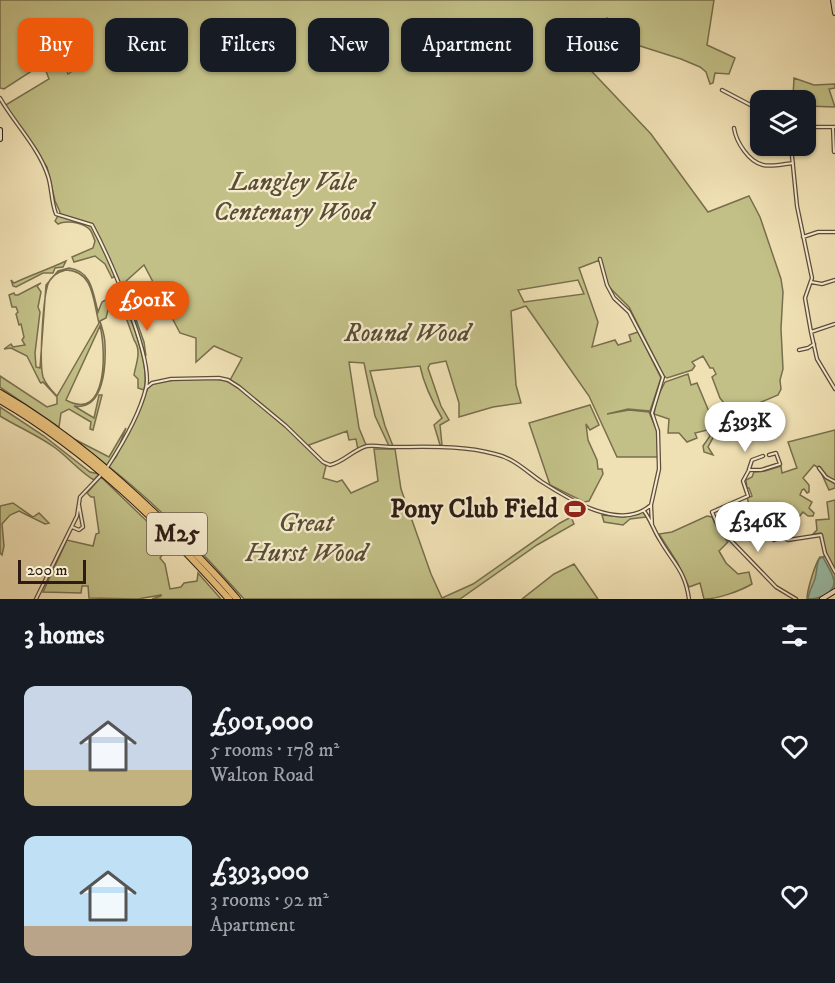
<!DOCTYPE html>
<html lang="en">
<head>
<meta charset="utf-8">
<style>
  body { margin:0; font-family:"IM FELL DW Pica",serif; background:#20242c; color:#f1f3f6; height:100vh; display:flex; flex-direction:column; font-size:22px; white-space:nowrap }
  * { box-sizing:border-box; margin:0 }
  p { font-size:20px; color:#9ea1a6 }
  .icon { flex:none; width:33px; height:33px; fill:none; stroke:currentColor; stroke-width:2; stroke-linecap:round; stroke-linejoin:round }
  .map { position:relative; height:599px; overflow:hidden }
  .details { display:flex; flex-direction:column; background:#171b24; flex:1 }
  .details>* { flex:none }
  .top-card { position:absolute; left:18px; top:18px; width:800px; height:54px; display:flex; gap:12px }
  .tools { position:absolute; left:750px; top:90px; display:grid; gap:12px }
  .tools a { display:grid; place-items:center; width:66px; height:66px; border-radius:12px; background:#171b24; box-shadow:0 2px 4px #0004; font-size:30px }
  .scale { position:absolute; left:18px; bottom:15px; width:68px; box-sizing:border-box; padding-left:6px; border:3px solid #2d1b14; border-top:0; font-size:16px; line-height:21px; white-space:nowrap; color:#2d1b14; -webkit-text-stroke:4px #f5ecce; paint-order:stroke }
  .price { position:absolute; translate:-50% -51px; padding:0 14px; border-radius:21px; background:#fff; color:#222; font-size:20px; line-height:39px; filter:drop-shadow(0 2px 3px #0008) }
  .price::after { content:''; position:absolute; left:50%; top:36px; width:18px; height:14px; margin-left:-9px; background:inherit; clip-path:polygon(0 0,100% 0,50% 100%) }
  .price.on { background:#ea580c; color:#fff }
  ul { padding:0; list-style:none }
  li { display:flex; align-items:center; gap:18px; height:150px; padding:0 24px }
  li span { display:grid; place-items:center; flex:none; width:168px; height:120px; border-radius:12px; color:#555 }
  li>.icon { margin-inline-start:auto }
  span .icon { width:72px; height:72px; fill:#fffc; stroke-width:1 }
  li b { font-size:26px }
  h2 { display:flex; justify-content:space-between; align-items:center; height:72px; padding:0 24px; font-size:26px }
  .chip { padding:0 21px; border-radius:12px; background:#171b24; box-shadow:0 2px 4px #0004; font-size:21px; line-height:54px }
  .chip.on { background:#ea580c; color:#fff }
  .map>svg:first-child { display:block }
  .green { fill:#c2c087; stroke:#786e4e; stroke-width:1.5; fill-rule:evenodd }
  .water { fill:#9bbea8; stroke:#6f7d6d; stroke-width:1.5 }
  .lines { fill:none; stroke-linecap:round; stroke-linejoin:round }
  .street-casing { stroke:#5e4c3c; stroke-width:4.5 }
  .secondary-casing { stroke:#2d1b14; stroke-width:6 }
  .highway-casing { stroke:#2d1b14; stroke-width:8 }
  .street { stroke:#f5ecce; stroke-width:2 }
  .secondary { stroke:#f5ecce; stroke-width:4 }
  .highway { stroke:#e8c07a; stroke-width:6 }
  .labels { text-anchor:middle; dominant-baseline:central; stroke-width:4.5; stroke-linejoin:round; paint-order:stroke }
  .shield { fill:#f5ecce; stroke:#695a4c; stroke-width:1.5 }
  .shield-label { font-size:24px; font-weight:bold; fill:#2d1b14 }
  .park-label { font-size:26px; font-style:italic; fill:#5a4d36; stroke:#f5ecce }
  .poi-label { font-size:26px; font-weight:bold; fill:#2d1b14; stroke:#f5ecce; text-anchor:end }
</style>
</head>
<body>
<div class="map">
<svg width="835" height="599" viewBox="0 0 835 599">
  <rect width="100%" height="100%" fill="#f0e1b4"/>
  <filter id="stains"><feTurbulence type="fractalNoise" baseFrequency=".00333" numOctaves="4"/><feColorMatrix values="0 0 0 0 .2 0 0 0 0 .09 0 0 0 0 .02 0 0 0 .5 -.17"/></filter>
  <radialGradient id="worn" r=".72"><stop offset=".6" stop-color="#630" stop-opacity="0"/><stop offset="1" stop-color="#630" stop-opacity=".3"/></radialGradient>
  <path class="green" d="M 0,0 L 714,0 L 707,45 L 735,58 L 729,74 L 715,73 L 713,83 L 710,84 L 706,72 L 700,67 L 681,59 L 637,45 L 607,18 L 587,29 L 572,44 L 566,26 L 565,31 L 575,61 L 580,59 L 651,134 L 708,212 L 749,196 L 760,217 L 781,279 L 783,292 L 781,329 L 783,369 L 780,380 L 781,389 L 778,395 L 733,414 L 720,398 L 712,377 L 716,374 L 713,368 L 710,368 L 703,356 L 692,362 L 695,366 L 692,370 L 667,378 L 664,376 L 629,307 L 607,285 L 600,260 L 579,268 L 598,322 L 592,347 L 615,340 L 618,345 L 631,341 L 629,335 L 638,332 L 661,378 L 650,411 L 628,409 L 607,414 L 629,410 L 649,412 L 657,431 L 658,457 L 617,457 L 589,396 L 526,306 L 511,311 L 516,385 L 521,403 L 493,407 L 459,417 L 459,403 L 446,361 L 430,364 L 428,368 L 441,406 L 449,420 L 440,425 L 442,445 L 440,445 L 434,425 L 442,418 C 433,403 424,385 420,366 L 370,371 L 385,426 L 393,446 L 389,446 L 375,416 L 364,363 L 349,362 L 359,428 L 366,445 L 358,450 L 356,439 L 349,440 L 347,431 L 309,445 L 313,453 L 326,466 L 323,478 L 337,482 L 342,480 L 351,493 L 378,481 L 374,449 L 395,449 L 401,489 L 431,574 L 442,598 L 473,584 L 560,523 L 571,517 L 574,524 L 537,545 L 460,599 L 244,599 C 202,552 158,505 108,466 L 116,457 L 148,388 L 152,384 C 173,379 209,375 229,382 L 242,358 L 214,346 L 196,362 L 196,338 L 180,333 L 144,265 L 125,282 L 128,297 L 144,342 L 146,356 L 117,275 L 112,278 L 105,264 L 95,256 L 74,262 L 72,257 L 93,248 L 95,241 C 93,237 92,230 88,228 C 80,222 65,220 58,224 L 55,221 L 60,212 L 55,201 L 47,167 L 4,106 L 49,79 L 42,61 L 41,65 L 4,89 L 0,88 ZM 81,37 L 91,60 L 83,63 L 68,63 L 71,72 L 68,74 L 65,66 L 58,64 L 49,65 L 58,62 L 52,41 ZM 578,280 L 584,294 L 524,302 L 518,290 Z
    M 794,78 L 814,85 L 835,84 L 835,88 L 829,89 L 835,107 L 806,106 L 806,100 L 797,100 L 797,98 L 793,97 Z
    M 66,261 L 63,267 L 55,268 L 53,273 L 43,273 L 16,287 L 13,286 L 11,280 L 14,283 C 31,275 49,269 66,261 Z
    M 69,268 C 92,271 93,293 98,312 L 102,302 L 114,295 L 114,292 L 119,288 C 128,314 151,363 144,390 L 138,388 L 138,379 L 134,375 C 136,363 142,351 134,340 L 118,295 L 114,295 L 113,306 L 109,306 L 106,318 L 100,321 C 102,328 105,336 105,344 C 106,366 104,411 74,406 L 94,418 L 99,395 L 102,395 L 93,430 L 90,429 L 91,422 L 69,409 L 61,413 L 59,427 L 0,387 L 0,376 L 47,407 L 57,404 L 57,397 L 43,382 L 41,383 L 40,382 L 27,356 L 11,348 L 4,349 L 11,344 L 13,347 L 25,345 L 22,340 L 24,337 L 21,324 L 19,325 L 16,314 L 18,312 L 16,307 L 12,307 L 9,295 L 14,293 L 15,295 L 18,295 L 41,283 L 37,286 L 41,292 L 38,307 L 40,312 L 35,353 L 36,367 L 40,368 L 46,285 L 58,271 ZM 66,270 C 94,271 93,301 99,323 L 57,396 C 51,390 46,385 43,377 C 39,362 43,299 48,284 C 51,276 58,272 66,270 ZM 100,326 C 106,350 108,423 66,400 Z
    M 688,374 L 691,385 L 697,383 L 710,414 L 722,410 L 730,419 L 714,436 L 708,447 L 713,455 L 704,452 L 703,446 L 710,436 L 707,430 L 695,433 L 697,438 L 687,442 L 679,433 L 668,433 L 669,419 L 654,414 L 657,398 L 665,382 Z
    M 590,405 L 599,425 L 590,430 L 586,424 L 588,440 L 597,460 L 598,469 L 602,469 L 603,474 L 589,501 L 584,502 L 550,485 L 529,423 Z
    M 0,407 L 44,436 L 90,472 L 99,474 L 94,480 C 80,472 68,457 54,447 C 37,435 18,427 0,416 Z
    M 126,428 L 117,452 L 107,465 L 74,439 L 109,457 Z
    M 835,430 L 835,488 L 829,490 L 819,468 L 814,465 L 803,478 L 809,485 L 809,492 L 807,493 L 804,489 L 802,490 L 800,495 L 812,502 L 809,508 L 814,513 L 813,516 L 808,516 L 803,512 L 798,518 L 758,530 L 747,498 L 752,496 L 749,488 L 747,488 L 746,480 L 752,477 L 754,472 L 765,471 L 781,466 L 782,473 L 797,468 L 788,442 Z
    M 101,477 L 181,554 L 168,546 L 160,558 L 165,564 L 170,589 L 181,587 L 184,583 L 197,581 L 198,573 L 221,599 L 152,599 L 161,596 L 161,595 L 138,599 L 89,598 L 88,586 L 82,586 L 81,593 L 43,592 L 67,540 L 93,546 L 96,534 L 99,533 L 94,497 L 91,497 L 87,493 Z
    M 835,500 L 835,589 L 819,599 L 807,599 C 807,590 815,564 820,557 L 824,557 L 825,553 L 821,533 L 813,534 L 817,530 L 816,520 L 829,519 L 827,502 Z
    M 13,503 L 33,517 L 39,513 L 49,523 L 45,524 L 19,511 L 10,515 L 2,524 L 4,546 L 2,555 L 0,553 L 0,506 Z
    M 643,512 L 647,517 L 630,519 L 623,525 L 604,522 L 602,515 L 624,517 Z
    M 707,516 L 712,517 L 716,526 L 728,542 L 719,551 L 726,563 L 738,574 L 749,572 L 752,584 C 740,591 718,599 704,599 L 700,583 L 689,587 L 677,562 L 659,534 L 672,532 Z
    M 574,564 L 598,599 L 522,599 L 554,574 Z"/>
  <path class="water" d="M 823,557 C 826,564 833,573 834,581 C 835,594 818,599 808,599 C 809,589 815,583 816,574 C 817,568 817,564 819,559 Z"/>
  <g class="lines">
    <defs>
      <path id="street" d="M 722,90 L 760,110
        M 0,98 C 15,124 39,148 48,176 C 52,188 51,201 56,214 L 92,225 C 108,255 154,358 146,388 C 140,413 121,446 108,466
        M 806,127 L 835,127
        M 734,128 C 736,142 749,162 763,165 C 772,167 784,164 793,163
        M 833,128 L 834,152
        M 791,146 L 797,206 L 812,278 L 805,298 L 811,332
        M 803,237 L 818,232 L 835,232
        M 600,259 L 607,285 L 614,298 L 629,312 L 663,377 L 652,413 L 658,431 L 659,469 L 651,505 L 652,525
        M 811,282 L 822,284 L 835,280
        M 835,324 L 811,332 L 817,359 L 835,389
        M 799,350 L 808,348 L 814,344
        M 146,388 L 152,383 L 171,379 L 219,378 L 228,380 L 239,387 L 286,426 L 323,462 L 330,465 C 344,462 354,449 367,446 C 375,445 386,447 394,447 C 428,447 462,445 495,454 C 514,458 527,472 542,482 C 570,500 621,532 651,505
        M 769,455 L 776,453 L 780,464 L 761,470 L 749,470 L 743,481 L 748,496 L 712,512 L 719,528 L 776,587 L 796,599
        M 819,468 L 826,477 L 835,482
        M 749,469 L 752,460 L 763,456
        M 644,511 C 651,520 654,531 660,540 C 673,563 685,570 689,599
        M 72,527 L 79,530 L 83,527 L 79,505
        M 774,540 L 782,537 L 788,540 L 821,535 L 825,553 L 835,572
        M 36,599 L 77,516 L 80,497 L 100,476"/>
      <path id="secondary" d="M 833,0 L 835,13
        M 0,130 L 0,139
        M 822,599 L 835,591"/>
      <path id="highway" d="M 0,393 C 66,431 124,482 178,536 C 198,556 219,577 237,599
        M 0,400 C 88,451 162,524 229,599"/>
    </defs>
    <use href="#street" class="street-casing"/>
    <use href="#secondary" class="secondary-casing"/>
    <use href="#highway" class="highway-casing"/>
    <use href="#street" class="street"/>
    <use href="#secondary" class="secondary"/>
    <use href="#highway" class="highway"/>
  </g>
  <defs>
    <symbol id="stadium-bare" viewBox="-9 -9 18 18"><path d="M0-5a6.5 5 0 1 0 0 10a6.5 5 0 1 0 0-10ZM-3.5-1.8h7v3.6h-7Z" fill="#8f2418" stroke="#f5ecce" stroke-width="2.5" paint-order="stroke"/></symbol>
  </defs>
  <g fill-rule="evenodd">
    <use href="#stadium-bare" x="560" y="494" width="30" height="30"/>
  </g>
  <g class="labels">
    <rect class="shield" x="147" y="513" width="60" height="42" rx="4.5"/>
    <g class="shield-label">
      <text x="177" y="534">M25</text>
    </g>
    <g class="park-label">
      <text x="293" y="182">Langley Vale<tspan x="293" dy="30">Centenary Wood</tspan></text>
      <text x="407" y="333">Round Wood</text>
      <text x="306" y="523">Great<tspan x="306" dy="30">Hurst Wood</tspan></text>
    </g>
    <g class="poi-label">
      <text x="558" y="509">Pony Club Field</text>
    </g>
  </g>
  <rect width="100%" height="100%" filter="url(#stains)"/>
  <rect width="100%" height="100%" fill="url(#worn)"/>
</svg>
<div class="tools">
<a><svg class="icon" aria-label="layers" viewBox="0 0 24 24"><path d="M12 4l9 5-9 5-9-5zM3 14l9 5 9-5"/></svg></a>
</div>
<div class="scale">200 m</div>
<b class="price on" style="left:147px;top:332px">£901K</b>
<b class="price" style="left:745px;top:453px">£393K</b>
<b class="price" style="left:758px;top:553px">£346K</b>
<div class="top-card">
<a class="chip on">Buy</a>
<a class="chip">Rent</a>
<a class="chip">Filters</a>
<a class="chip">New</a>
<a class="chip">Apartment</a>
<a class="chip">House</a>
</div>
</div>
<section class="details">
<h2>3 homes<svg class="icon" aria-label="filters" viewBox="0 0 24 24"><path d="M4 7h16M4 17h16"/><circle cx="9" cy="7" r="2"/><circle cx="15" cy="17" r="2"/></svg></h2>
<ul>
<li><span style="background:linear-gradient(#c9d6e8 70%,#c2b280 0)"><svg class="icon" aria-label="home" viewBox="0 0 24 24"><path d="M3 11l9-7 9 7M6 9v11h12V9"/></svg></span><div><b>£901,000</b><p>5 rooms · 178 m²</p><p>Walton Road</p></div><svg class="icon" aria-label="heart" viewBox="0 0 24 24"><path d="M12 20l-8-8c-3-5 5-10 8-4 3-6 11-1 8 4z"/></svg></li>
<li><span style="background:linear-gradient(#bfe0f5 75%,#b9a48a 0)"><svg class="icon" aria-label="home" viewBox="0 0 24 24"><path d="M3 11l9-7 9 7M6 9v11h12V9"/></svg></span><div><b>£393,000</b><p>3 rooms · 92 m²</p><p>Apartment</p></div><svg class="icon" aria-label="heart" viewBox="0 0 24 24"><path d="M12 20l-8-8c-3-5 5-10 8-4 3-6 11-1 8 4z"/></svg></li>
</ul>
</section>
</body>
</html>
